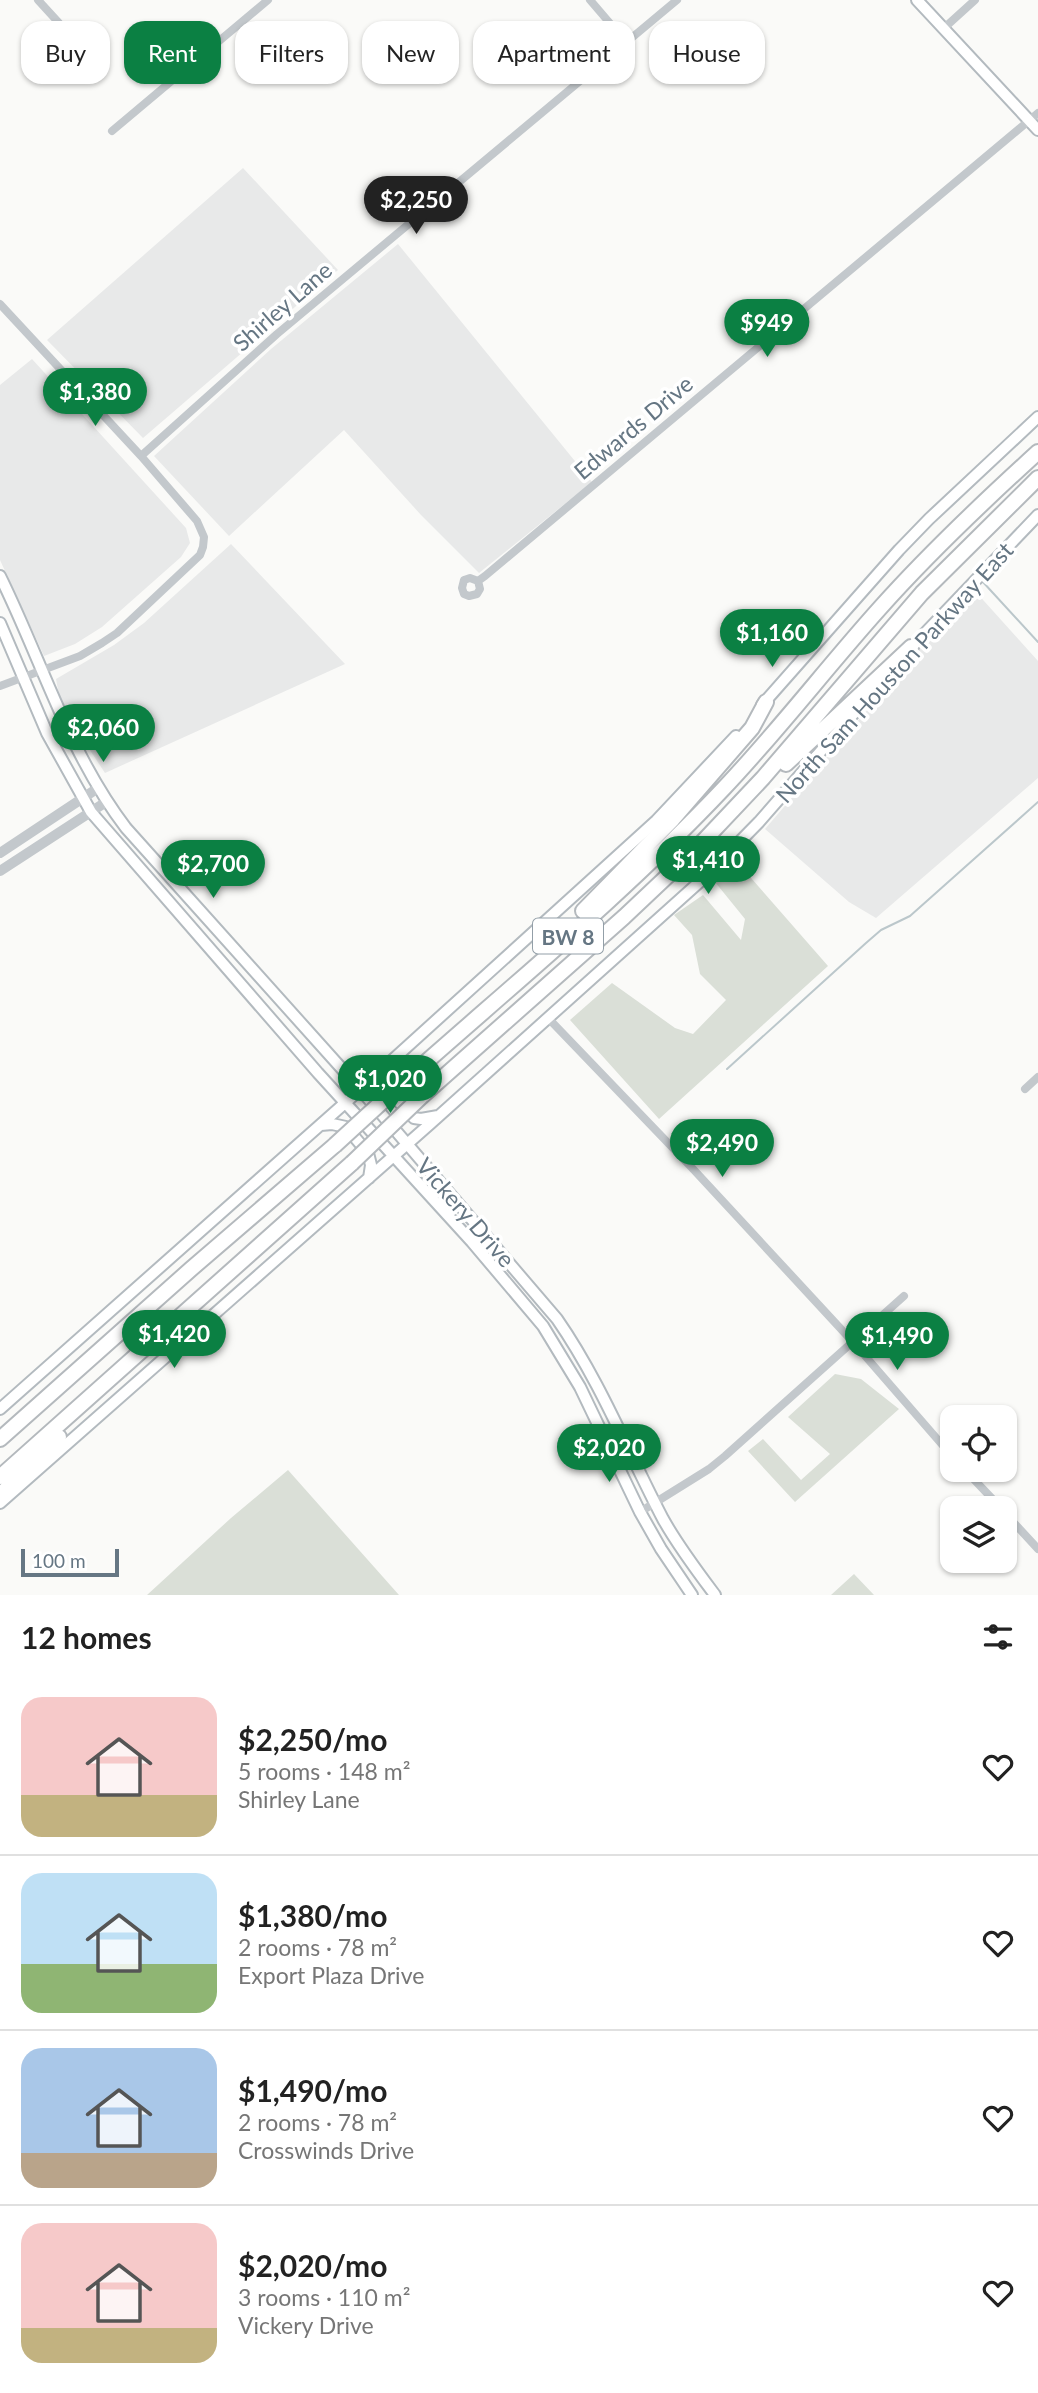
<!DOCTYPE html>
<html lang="en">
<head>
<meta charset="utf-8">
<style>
  body { margin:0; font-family:Lato,sans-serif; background:#f2f2f2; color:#222; height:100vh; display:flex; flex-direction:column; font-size:26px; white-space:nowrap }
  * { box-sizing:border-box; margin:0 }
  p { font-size:23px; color:#767676 }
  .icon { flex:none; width:38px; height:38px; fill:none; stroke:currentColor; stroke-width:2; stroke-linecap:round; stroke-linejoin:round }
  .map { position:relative; height:1595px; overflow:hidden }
  .drawer { display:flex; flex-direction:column; background:#fff; flex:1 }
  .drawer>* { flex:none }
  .banner { position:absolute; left:21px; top:21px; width:998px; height:63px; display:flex; gap:14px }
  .fabs { position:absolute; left:940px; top:1405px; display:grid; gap:14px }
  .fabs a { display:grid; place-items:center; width:77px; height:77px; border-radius:14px; background:#fff; box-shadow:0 2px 5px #0004; font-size:35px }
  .scale { position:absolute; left:21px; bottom:18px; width:98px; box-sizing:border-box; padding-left:7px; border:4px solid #657683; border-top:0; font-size:19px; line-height:24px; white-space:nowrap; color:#657683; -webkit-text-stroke:5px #fff; paint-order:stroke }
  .price { position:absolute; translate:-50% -60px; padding:0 16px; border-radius:24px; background:#0b8043; color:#fff; font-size:23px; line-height:46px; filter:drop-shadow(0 2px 4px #0008) }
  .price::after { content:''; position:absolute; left:50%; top:42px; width:21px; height:16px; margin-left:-10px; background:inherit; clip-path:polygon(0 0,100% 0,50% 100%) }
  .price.current { background:#222; color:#fff }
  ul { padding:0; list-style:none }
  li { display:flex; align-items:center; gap:21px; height:175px; padding:0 21px }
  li+li { border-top:2px solid #e0e0e0 }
  li span { display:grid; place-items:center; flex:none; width:196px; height:140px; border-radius:21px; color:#555 }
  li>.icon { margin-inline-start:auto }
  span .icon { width:84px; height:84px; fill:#fffc; stroke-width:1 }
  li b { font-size:30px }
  h2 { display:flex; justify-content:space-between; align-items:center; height:84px; padding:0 21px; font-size:30px }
  .tag { padding:0 24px; border-radius:21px; background:#fff; box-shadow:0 2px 5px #0004; font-size:24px; line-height:63px }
  .tag.current { background:#0b8043; color:#fff }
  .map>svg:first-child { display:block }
  .built { fill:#e8e9e9 }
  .green { fill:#dadfd7 }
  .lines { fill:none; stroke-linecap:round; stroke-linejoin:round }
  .stream { stroke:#bbc7cb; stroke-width:2 }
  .secondary-casing { stroke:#b3babf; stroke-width:14 }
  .motorway-casing { stroke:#b4b9bd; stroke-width:18 }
  .minor { stroke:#c3c8cc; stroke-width:8 }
  .tertiary { stroke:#c3c8cc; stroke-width:10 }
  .secondary { stroke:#fff; stroke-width:10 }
  .motorway { stroke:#fff; stroke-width:14 }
  .motorway-bridge-casing { stroke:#b4b9bd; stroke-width:18; stroke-linecap:butt }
  .motorway-bridge { stroke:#fff; stroke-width:14 }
  .labels { text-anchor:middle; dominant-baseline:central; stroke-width:7; stroke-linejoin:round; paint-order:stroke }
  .shield { fill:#fff; stroke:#939fa8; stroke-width:2 }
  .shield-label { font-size:21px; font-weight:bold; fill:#657683 }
  .street-label { font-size:23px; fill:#657683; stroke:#fff }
</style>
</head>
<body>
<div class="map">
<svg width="1038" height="1595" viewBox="0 0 1038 1595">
  <rect width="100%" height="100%" fill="#fafaf8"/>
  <path class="built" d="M 243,168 L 338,270 L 143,438 L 47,340 Z
    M 398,244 L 592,482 L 479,573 L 421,515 L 344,430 L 229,536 L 154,456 L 271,349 Z
    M 32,359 L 186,528 L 190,543 L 181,557 L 102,627 L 75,644 L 44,656 L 0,560 L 0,385 Z
    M 231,544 L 345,664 L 105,773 L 61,706 L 56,679 L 114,645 L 144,623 Z
    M 975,591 L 1038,661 L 1038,778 L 876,918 L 849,902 L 765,829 L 930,637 Z"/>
  <path class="green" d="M 738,863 L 828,966 L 659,1119 L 570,1020 L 612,983 L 675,1028 L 693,1034 L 726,1000 L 700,974 L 692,935 L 674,915 L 703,895 L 741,940 L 745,919 L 715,882 Z
    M 835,1374 L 861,1379 L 899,1409 L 795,1502 L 748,1451 L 763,1439 L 801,1480 L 830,1454 L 788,1417 Z
    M 288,1470 L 399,1595 L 147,1595 L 231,1518 Z
    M 854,1574 L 874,1595 L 831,1595 Z"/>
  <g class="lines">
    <path class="stream" d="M 982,581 L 1038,642
      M 727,1069 L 866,943 L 881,930 L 910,916 L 1038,802"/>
    <defs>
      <path id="secondary" d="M 917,0 L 1038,130
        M 0,576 C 42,661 68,752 126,828 L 360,1089 L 557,1319 C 600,1381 628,1452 663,1519 C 678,1546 697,1571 715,1595
        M 0,623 L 47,733 L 91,812 L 318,1073 L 472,1242 L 543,1326 L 580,1387 L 640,1512 L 661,1549 L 692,1595
        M 907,652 L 1038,515
        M 762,705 L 899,550 L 929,519 L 1038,417
        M 387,1065 L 384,1079 L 386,1088 L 414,1118 L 421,1119 L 438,1116
        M 321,1125 L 332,1124 L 346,1127 L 368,1153 L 371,1165 L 369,1178
        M 0,1409 L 345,1103 L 656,821 L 736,736
        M 0,1503 L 431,1123 L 705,877 L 759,822 L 876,688"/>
      <path id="motorway" d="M 786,764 L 911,647
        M 583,911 L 673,819 L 752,728 L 766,702
        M 408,1078 C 515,983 626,892 724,788 C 779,730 827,667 880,608 C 930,552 983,502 1038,452
        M 422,1096 L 624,917 L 695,850 L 763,778 L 922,593 L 1038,478
        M 0,1439 L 191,1269 L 335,1145
        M 0,1477 L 352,1163
        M 0,1495 L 59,1437"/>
    </defs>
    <use href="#secondary" class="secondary-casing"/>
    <use href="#motorway" class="motorway-casing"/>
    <path class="minor" d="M 38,0 L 59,23
      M 590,0 L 626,42
      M 943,29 L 975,0
      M 112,131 L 268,0
      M 0,304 L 141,456 L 197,521 L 204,537 L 203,547 L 200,555 L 117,633 L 102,643 L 80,656 L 0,686
      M 141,456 L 277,334 L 677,0
      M 478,581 L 480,589 L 477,594 L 469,596 L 464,594 L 462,588 L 464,580 L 470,578 L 478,581 L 485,576 L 1038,113
      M 548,1018 L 694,1170 L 853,1342 L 952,1456
      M 1025,1089 L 1038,1077
      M 965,1470 L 1001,1508
      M 640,1512 L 709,1469 L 725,1456 L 904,1296
      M 1004,1512 L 1038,1549"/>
    <path class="tertiary" d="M 0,853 L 98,788
      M 0,871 L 106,802"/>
    <use href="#secondary" class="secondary"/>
    <use href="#motorway" class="motorway"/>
    <defs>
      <path id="motorway-bridge" d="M 335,1145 L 408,1078
        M 352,1163 L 422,1096"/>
    </defs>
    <use href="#motorway-bridge" class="motorway-bridge-casing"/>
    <use href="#motorway-bridge" class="motorway-bridge"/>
  </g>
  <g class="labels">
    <rect class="shield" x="533" y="918.5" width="70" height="35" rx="5"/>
    <g class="shield-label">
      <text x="568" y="936">BW 8</text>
    </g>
    <g class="street-label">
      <text transform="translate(282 306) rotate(-41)">Shirley Lane</text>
      <text transform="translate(633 427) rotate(-40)">Edwards Drive</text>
      <text transform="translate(894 672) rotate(-48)">North Sam Houston Parkway East</text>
      <text transform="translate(466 1212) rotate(49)">Vickery Drive</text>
    </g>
  </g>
</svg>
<div class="fabs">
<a><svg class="icon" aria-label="locate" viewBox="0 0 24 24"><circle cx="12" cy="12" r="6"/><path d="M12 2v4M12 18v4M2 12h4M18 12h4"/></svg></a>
<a><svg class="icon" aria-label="layers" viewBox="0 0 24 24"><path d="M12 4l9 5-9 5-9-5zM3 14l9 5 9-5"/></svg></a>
</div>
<div class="scale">100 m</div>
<b class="price current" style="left:416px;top:236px">$2,250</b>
<b class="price" style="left:767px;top:359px">$949</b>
<b class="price" style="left:95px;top:428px">$1,380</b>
<b class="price" style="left:772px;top:669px">$1,160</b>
<b class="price" style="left:103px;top:764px">$2,060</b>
<b class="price" style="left:708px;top:896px">$1,410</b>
<b class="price" style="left:213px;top:900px">$2,700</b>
<b class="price" style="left:390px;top:1115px">$1,020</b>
<b class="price" style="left:722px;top:1179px">$2,490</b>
<b class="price" style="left:174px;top:1370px">$1,420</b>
<b class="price" style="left:897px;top:1372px">$1,490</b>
<b class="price" style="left:609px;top:1484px">$2,020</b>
<div class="banner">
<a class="tag">Buy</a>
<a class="tag current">Rent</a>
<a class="tag">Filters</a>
<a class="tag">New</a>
<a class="tag">Apartment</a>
<a class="tag">House</a>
</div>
</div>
<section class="drawer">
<h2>12 homes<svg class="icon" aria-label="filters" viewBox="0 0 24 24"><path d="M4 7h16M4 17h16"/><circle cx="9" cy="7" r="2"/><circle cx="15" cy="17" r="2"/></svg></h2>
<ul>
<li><span style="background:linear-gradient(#f6c9c9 70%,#c2b280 0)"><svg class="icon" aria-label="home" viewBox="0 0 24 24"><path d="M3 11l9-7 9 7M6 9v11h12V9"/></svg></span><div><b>$2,250/mo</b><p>5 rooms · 148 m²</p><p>Shirley Lane</p></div><svg class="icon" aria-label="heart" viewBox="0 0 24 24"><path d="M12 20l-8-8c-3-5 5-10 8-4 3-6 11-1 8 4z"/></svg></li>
<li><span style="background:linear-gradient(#bfe0f5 65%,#8fb573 0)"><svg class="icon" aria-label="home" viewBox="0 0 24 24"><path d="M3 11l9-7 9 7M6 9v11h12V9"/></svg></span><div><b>$1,380/mo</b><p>2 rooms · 78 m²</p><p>Export Plaza Drive</p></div><svg class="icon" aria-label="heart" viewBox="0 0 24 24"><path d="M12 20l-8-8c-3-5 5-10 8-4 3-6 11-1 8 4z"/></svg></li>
<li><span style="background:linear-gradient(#a9c7e8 75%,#b9a48a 0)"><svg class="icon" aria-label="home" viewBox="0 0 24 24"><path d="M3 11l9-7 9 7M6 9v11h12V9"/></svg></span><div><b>$1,490/mo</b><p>2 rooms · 78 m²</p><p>Crosswinds Drive</p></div><svg class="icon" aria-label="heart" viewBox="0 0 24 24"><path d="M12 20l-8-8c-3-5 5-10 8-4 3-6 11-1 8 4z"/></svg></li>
<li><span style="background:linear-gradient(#f6c9c9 75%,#c2b280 0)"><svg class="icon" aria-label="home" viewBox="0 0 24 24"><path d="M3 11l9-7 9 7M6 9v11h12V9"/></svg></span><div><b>$2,020/mo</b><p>3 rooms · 110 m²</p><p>Vickery Drive</p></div><svg class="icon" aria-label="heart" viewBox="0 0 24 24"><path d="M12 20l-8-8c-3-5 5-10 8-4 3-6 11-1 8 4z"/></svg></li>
</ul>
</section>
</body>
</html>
